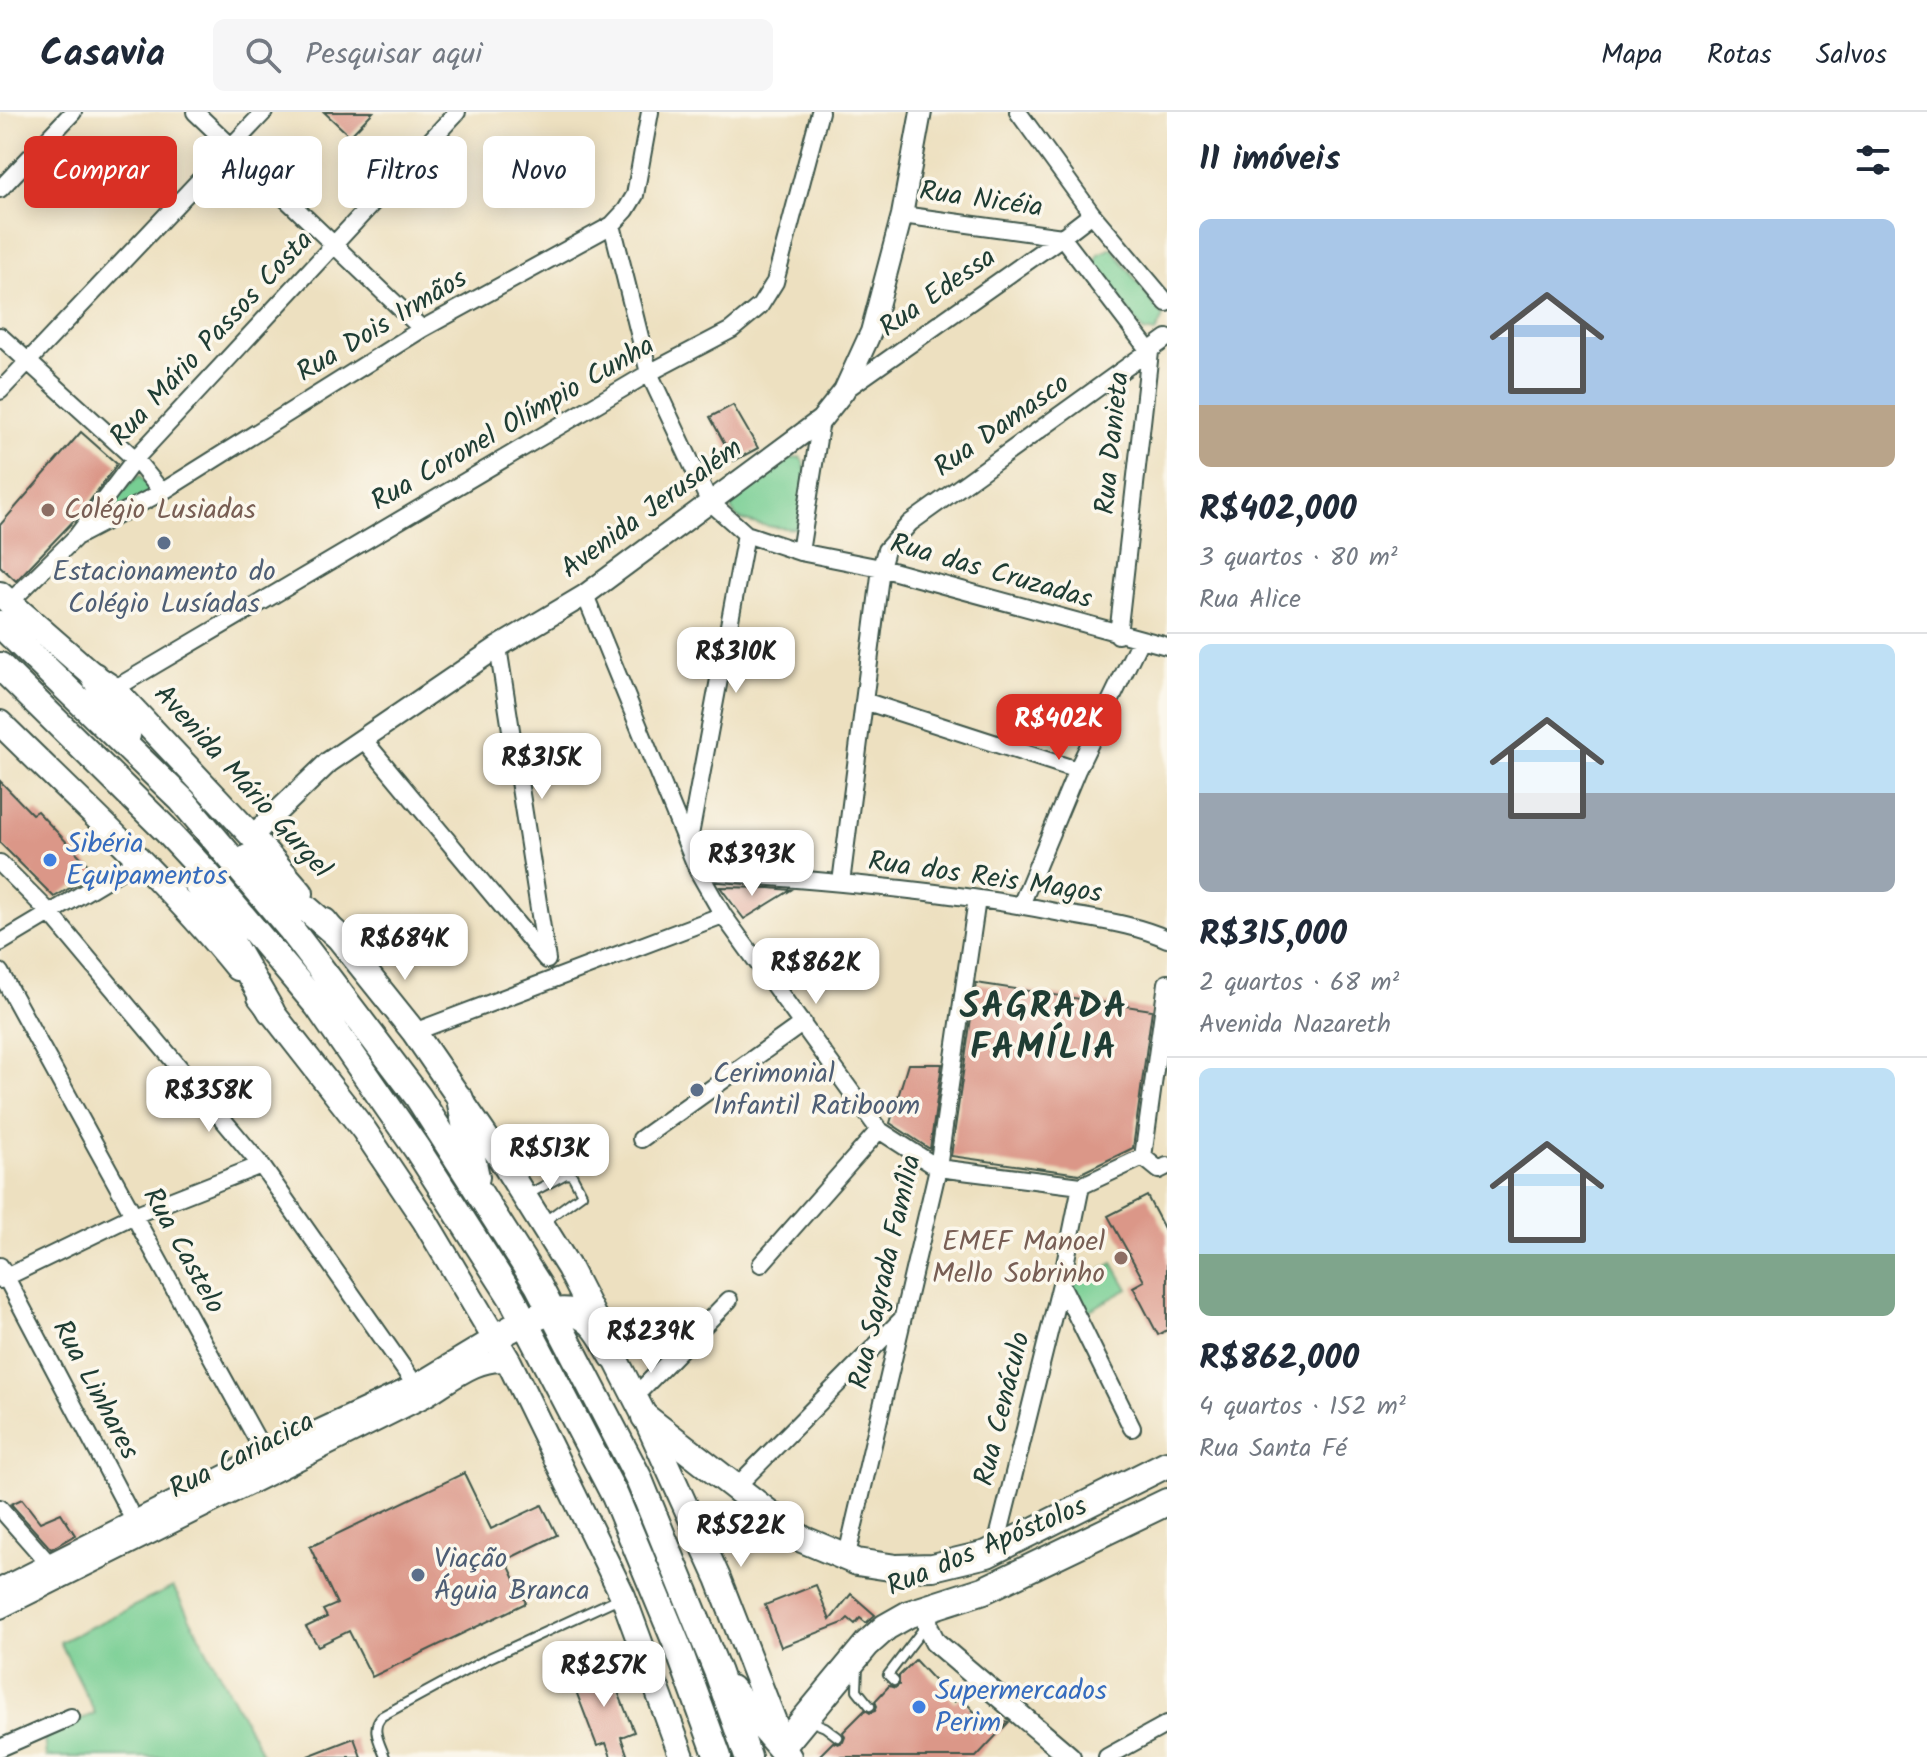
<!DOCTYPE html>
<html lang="pt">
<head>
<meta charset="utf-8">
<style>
  body { margin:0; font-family:Kalam,sans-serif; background:#f6f6f7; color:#1f2937; height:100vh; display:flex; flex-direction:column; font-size:30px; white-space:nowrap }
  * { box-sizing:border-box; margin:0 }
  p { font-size:26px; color:#747a83 }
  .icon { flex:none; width:44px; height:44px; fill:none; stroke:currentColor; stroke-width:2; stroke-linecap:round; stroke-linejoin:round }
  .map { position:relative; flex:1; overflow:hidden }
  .sheet { display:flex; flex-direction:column; background:#fff; width:760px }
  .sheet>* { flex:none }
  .banner { position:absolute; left:24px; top:24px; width:760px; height:72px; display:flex; gap:16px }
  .price { position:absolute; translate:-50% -68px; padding:0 18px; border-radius:16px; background:#fff; color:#222; font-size:26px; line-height:52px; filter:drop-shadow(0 2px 4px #0008) }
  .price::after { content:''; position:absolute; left:50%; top:48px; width:24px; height:18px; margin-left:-12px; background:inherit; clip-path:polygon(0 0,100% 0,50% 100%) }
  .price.active { background:#d93025; color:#fff }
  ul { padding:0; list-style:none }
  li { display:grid; align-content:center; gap:16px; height:424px; padding:0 32px }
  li+li { border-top:2px solid #e0e1e3 }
  li span { display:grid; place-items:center; height:248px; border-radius:12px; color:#555 }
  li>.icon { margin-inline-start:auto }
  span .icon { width:144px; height:144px; fill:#fffc; stroke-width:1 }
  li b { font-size:34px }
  h2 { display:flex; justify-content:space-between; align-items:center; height:96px; padding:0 32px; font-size:34px }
  .tag { padding:0 28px; border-radius:12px; background:#fff; box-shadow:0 4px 20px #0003; font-size:28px; line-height:72px }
  .tag.active { background:#d93025; color:#fff }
  header { display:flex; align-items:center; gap:48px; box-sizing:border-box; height:112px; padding:0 40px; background:#fff; border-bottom:2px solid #e0e1e3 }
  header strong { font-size:38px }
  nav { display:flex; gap:44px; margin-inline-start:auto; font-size:28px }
  .search { width:560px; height:72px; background:#f6f6f7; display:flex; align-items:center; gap:20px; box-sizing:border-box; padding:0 28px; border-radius:12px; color:#747a83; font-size:30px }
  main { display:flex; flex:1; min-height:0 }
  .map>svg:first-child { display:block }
  .green { fill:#77ce93; stroke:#4b8664; stroke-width:2 }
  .building { fill:#db9788 }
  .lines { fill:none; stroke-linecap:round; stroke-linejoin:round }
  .service-casing { stroke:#3e5549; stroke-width:12 }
  .minor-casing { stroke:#3e5549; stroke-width:20 }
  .tertiary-casing { stroke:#3e5549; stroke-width:24 }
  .secondary-casing { stroke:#3e5549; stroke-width:28 }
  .primary-casing { stroke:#3e5549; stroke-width:30 }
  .service { stroke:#fff; stroke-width:8 }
  .minor { stroke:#fff; stroke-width:16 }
  .tertiary { stroke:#fff; stroke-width:20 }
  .secondary { stroke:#fff; stroke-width:24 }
  .primary { stroke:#fff; stroke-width:26 }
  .education-dot { fill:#8d6e63; stroke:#fbf7ec; stroke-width:3 }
  .service-dot { fill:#5c6f8a; stroke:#fbf7ec; stroke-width:3 }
  .shop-dot { fill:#3f7fe0; stroke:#fbf7ec; stroke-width:3 }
  .labels { text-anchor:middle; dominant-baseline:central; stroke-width:7; stroke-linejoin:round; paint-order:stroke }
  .street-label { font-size:28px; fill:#1f3d34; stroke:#fbf7ec }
  .education-label { font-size:28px; fill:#785e54; stroke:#fbf7ec; text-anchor:start }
  .service-label { font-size:28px; fill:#4e5e75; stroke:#fbf7ec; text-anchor:start }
  .shop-label { font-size:28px; fill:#366cbe; stroke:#fbf7ec; text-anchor:start }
  .district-label { font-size:36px; font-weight:bold; letter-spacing:2px; fill:#1f3d34; stroke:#fbf7ec }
</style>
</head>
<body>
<header>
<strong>Casavia</strong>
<div class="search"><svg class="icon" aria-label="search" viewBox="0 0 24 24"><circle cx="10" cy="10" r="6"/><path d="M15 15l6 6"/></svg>Pesquisar aqui</div>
<nav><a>Mapa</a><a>Rotas</a><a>Salvos</a></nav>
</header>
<main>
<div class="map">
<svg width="1167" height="1645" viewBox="0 0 1167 1645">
  <rect width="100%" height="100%" fill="#fbf7ec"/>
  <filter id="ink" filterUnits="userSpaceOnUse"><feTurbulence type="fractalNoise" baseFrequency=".0125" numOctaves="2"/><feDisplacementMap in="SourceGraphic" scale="16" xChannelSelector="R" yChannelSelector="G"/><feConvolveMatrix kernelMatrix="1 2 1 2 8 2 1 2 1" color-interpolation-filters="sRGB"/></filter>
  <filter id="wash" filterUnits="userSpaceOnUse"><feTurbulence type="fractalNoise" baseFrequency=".006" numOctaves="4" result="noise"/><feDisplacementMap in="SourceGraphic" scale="32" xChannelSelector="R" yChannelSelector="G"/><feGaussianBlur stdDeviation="1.8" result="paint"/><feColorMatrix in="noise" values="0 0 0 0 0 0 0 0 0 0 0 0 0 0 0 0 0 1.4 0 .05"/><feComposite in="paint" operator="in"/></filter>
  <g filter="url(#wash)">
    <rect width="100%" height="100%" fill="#ede0c0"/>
    <path class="green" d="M 1112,136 L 1163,205 L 1155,221 L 1143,219 L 1095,153 L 1098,142 Z
      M 800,345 C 814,362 801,396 797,416 C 786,418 749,412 738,406 C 733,402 730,395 729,389 L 789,347 Z
      M 140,363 L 153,380 L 113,398 L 109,391 L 112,387 Z
      M 1113,1151 L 1128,1177 L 1081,1203 L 1067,1177 Z
      M 173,1475 L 264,1645 L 46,1645 L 44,1624 L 95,1601 L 60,1530 Z"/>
    <g id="blocks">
      <path class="building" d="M 324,0 L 373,0 L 350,24 Z
        M 733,293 L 758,336 L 734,349 L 710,305 Z
        M 81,320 L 117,352 L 81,401 L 16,469 L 0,454 L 0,413 Z
        M 0,669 L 32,702 L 37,699 L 96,761 L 54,785 L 0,731 Z
        M 720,775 L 770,776 L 791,778 L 744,807 Z
        M 976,871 L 1152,898 L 1133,1036 L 1079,1062 L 951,1044 Z
        M 908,952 L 942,952 L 930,1037 L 890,1011 Z
        M 1147,1084 L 1167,1122 L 1167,1218 L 1158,1223 L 1133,1175 L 1144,1169 L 1108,1104 Z
        M 464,1361 L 491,1417 L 542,1393 L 557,1423 L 506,1448 L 526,1491 L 372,1565 L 349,1519 L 318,1534 L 306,1515 L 327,1505 L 323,1498 L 337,1492 L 310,1435 Z
        M 22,1387 L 40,1410 L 61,1401 L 75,1423 L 51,1437 L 11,1392 Z
        M 816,1473 L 830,1508 L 851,1482 L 875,1503 L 866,1511 L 860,1506 L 855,1512 L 848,1506 L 843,1511 L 781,1535 L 765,1493 Z
        M 915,1548 L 954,1590 L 961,1585 L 978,1604 L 1009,1610 L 976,1645 L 818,1645 L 833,1630 L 838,1632 L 843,1630 L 845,1625 L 843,1620 L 865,1598 L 870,1601 L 875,1599 L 877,1594 L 875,1589 L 889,1574 L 895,1576 L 899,1573 L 899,1564 Z
        M 607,1552 L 634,1620 L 621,1625 L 628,1645 L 611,1645 L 606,1631 L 597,1634 L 571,1566 Z
        M 354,1626 L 361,1645 L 308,1645 L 308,1644 Z"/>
    </g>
  </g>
  <g filter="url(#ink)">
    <use href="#blocks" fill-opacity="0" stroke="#3e5549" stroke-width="2"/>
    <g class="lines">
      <defs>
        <path id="service" d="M 527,1083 L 566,1062 L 572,1063 L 582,1082 L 545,1109
          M 858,1555 L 857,1578 L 870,1594
          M 894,1569 L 888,1563 L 924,1516
          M 810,1609 L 825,1615 L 838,1625
          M 385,1645 C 380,1631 370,1616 382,1604 L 487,1547 L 619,1486"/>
        <path id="minor" d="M 195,0 L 422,217
          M 1018,0 L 1092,102 L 1167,191
          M 0,77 L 73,0
          M 902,103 L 1062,125
          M 612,113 L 649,261 L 709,389 L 746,422 L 800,440 L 881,456 L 1167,534
          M 1062,125 L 1150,240 L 1118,523
          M 0,224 L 135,347 L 162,380
          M 845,278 L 1062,125 L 1092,102
          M 0,279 L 264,0
          M 76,425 L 162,380 L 422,217 L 612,113 L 626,98 L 635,83 L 650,0
          M 800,440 L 821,308
          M 585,483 L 698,759 L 723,803 L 879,1018 L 938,1056 L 1081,1074 L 1143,1045 L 1159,1058 L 1167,1054
          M 9,491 L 76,425 L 135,347 L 457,0
          M 498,535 L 547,848
          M 114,577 L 649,261 L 731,218 L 760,194 L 775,170 L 820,0
          M 864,589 L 1077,658
          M 363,627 L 546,847
          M 688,734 L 746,422
          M 0,751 L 49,800 L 261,1053 L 421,1281
          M 698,759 C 819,769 942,777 1061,801 C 1097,808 1134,812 1167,827
          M 841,771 L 881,456 L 886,438 L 910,411 L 1167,226
          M 1021,793 L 1077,658 L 1140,528
          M 0,831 L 139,748
          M 0,860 L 271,1353
          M 414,920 L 723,803
          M 641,1027 L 803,911
          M 1143,1045 L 1167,871
          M 761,1152 L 879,1018
          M 0,1154 L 139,1418
          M 0,1168 L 134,1103 L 261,1053
          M 1061,1172 L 1132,1316
          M 635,1284 L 729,1188
          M 736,1375 L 901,1208
          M 0,1396 L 57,1461
          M 995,1438 L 1061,1172 L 1081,1074
          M 846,1447 L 938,1056 L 977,787
          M 0,1636 L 71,1605
          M 1107,1645 L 1167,1612"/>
        <path id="tertiary" d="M 252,724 L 329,650 L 498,535 L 585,483 L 821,308 L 844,279 L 871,220 L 902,103 L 921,0
          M 0,1477 L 266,1343 L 414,1274 L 495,1225
          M 0,1496 L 424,1285 C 450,1270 478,1244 509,1250
          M 926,1497 L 928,1516 L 935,1530 L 1070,1645"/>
        <path id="secondary" d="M 0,482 L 94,564 L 114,577 L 252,724 L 301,781
          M 0,611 C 81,691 166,768 237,856
          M 325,809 L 414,920 L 499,1044 L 569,1156 L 645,1305 L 718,1466 L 787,1643
          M 260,885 L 364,1018 L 425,1109 L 509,1250 L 623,1484 L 682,1645"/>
        <path id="primary" d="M 0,512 L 182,688 L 290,816 L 418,985 L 538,1173 L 638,1365 L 718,1561 L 748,1645
          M 0,554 L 166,718 L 206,761 L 318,894 L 417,1037 L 512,1186 L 615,1384 L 677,1533 L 718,1645
          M 94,564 L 127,623
          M 248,746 L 337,823
          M 194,766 L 271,899
          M 460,987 L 476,1065
          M 495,1225 C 524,1211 565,1183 592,1212 C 601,1221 607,1234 613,1244
          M 645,1305 L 802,1427 L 857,1450 L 896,1456 L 933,1455 L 987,1442 L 1167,1352
          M 731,1577 L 788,1645
          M 785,1631 L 867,1532 L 886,1515 L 909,1502 L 984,1478 L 1167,1390"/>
      </defs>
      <use href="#service" class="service-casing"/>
      <use href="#minor" class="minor-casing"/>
      <use href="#tertiary" class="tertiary-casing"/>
      <use href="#secondary" class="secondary-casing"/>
      <use href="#primary" class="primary-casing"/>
      <use href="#service" class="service"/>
      <use href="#minor" class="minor"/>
      <use href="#tertiary" class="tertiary"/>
      <use href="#secondary" class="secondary"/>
      <use href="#primary" class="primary"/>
    </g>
  </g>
  <g class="education-dot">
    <circle cx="48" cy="398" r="8"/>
    <circle cx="1121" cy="1146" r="8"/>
  </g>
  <g class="service-dot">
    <circle cx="164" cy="431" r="8"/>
    <circle cx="697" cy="978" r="8"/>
    <circle cx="418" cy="1463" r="8"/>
  </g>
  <g class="shop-dot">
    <circle cx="50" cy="748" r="8"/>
    <circle cx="919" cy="1595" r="8"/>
  </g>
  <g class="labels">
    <g class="street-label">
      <text transform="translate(981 88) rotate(8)">Rua Nicéia</text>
      <text transform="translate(938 181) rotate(-35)">Rua Edessa</text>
      <text transform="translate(382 214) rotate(-31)">Rua Dois Irmãos</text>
      <text transform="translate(212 227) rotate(-47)">Rua Mário Passos Costa</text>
      <text transform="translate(513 312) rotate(-30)">Rua Coronel Olímpio Cunha</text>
      <text transform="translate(1002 314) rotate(-35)">Rua Damasco</text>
      <text transform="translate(1113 331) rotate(-84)">Rua Danieta</text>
      <text transform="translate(652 397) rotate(-36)">Avenida Jerusalém</text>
      <text transform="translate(991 460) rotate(16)">Rua das Cruzadas</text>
      <text transform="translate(242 670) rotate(48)">Avenida Mário Gurgel</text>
      <text transform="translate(985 766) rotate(8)">Rua dos Reis Magos</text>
      <text transform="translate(183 1139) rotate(61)">Rua Castelo</text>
      <text transform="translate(886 1160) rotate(-77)">Rua Sagrada Família</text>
      <text transform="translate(95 1278) rotate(62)">Rua Linhares</text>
      <text transform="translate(1003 1297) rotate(-76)">Rua Cenáculo</text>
      <text transform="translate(242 1344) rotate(-27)">Rua Cariacica</text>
      <text transform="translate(987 1435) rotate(-23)">Rua dos Apóstolos</text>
    </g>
    <g class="education-label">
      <text x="64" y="398">Colégio Lusiadas</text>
      <text x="1105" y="1130" text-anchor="end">EMEF Manoel<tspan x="1105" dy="32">Mello Sobrinho</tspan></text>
    </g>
    <g class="service-label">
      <text x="164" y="460" text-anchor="middle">Estacionamento do<tspan x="164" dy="32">Colégio Lusíadas</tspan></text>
      <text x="713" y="962">Cerimonial<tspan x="713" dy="32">Infantil Ratiboom</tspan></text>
      <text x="434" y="1447">Viação<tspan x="434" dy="32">Águia Branca</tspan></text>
    </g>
    <g class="shop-label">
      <text x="66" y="732">Sibéria<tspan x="66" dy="32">Equipamentos</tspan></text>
      <text x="935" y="1579">Supermercados<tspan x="935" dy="32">Perim</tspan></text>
    </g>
    <g class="district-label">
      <text x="1044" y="895">SAGRADA<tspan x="1044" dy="41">FAMÍLIA</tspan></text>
    </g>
  </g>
</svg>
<b class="price" style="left:736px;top:583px">R$310K</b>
<b class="price active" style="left:1059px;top:650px">R$402K</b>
<b class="price" style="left:542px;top:689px">R$315K</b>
<b class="price" style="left:752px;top:786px">R$393K</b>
<b class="price" style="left:405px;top:870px">R$684K</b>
<b class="price" style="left:816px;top:894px">R$862K</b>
<b class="price" style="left:209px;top:1022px">R$358K</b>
<b class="price" style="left:550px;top:1080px">R$513K</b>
<b class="price" style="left:651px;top:1263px">R$239K</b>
<b class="price" style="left:741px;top:1457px">R$522K</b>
<b class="price" style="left:604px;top:1597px">R$257K</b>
<div class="banner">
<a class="tag active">Comprar</a>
<a class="tag">Alugar</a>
<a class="tag">Filtros</a>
<a class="tag">Novo</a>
</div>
</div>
<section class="sheet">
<h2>11 imóveis<svg class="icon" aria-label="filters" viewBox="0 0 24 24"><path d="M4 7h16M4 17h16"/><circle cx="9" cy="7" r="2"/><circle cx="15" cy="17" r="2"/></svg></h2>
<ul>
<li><span style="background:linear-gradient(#a9c7e8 75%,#b9a48a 0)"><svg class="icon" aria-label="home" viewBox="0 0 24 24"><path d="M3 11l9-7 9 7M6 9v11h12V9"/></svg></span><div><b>R$402,000</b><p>3 quartos · 80 m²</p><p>Rua Alice</p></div></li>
<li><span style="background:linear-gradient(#bfe0f5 60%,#9aa5b1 0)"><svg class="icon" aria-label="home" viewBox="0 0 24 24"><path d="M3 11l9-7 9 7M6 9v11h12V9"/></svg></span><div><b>R$315,000</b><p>2 quartos · 68 m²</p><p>Avenida Nazareth</p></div></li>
<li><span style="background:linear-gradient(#bfe0f5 75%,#7fa58c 0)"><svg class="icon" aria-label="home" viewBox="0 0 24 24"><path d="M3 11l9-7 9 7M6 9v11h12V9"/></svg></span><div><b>R$862,000</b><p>4 quartos · 152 m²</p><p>Rua Santa Fé</p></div></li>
</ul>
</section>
</main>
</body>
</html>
